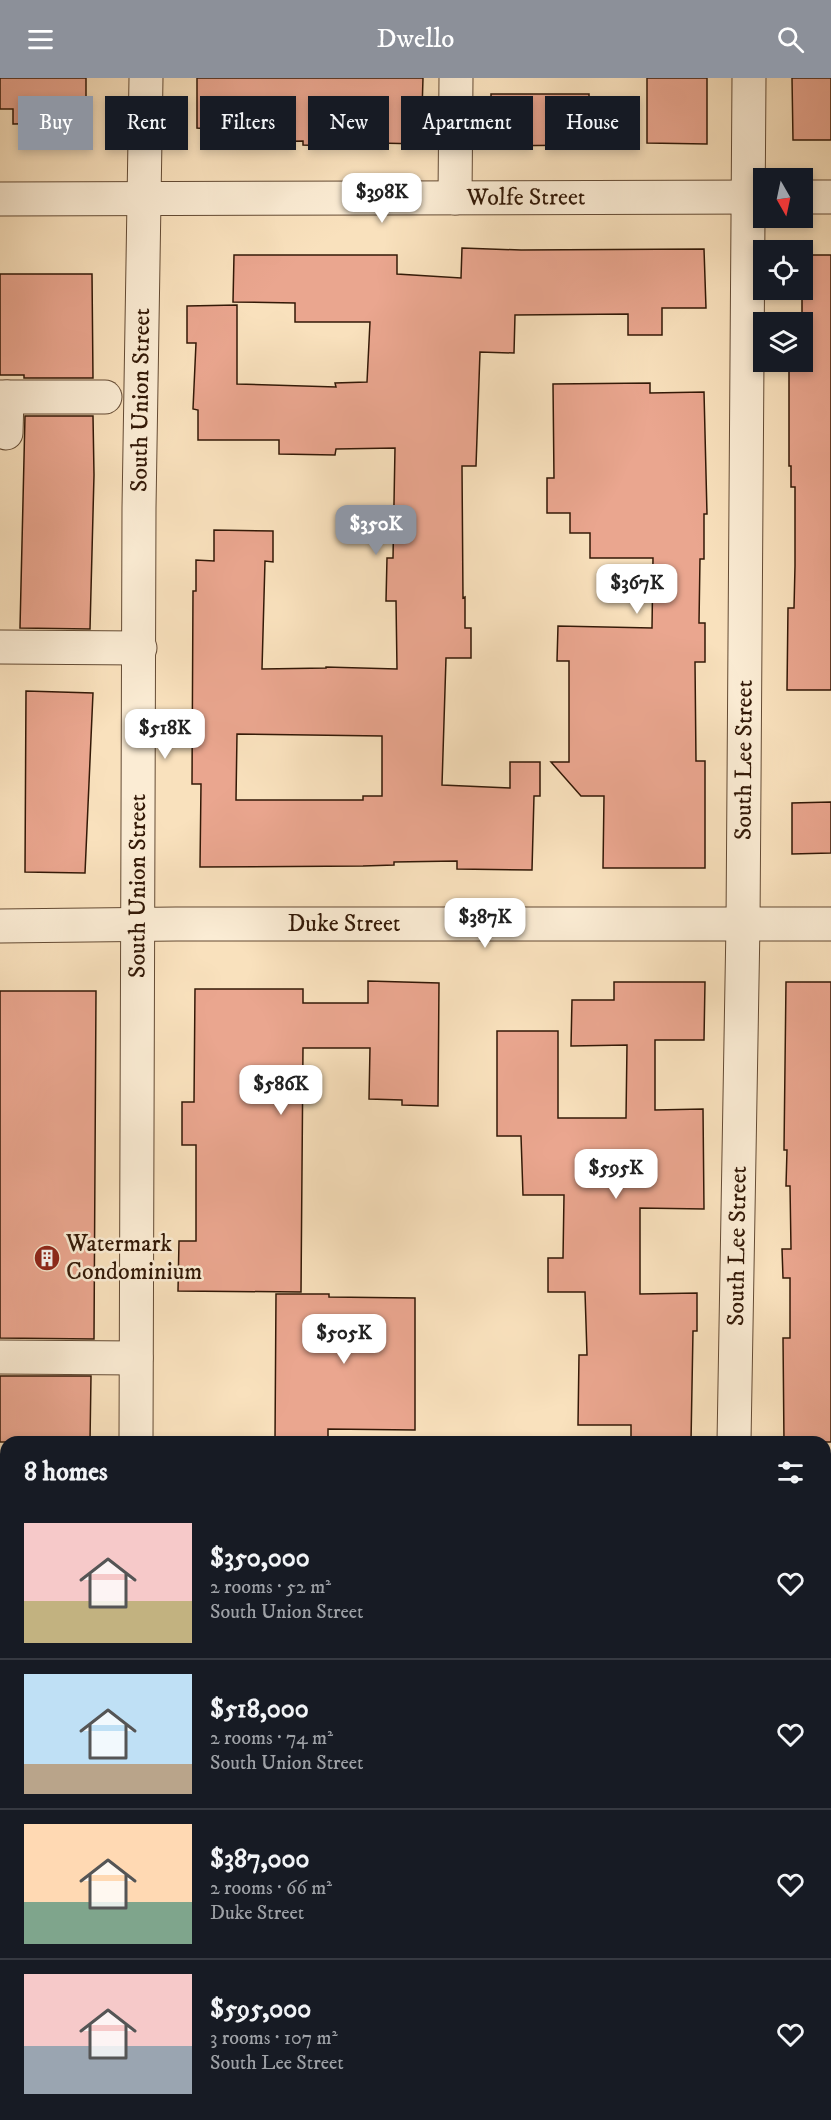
<!DOCTYPE html>
<html lang="en">
<head>
<meta charset="utf-8">
<style>
  body { margin:0; font-family:"IM FELL DW Pica",serif; background:#242831; color:#f1f3f6; height:100vh; display:flex; flex-direction:column; font-size:22px; white-space:nowrap }
  * { box-sizing:border-box; margin:0 }
  p { font-size:20px; color:#9ea1a6 }
  .icon { flex:none; width:33px; height:33px; fill:none; stroke:currentColor; stroke-width:2; stroke-linecap:round; stroke-linejoin:round }
  .map { position:relative; flex:1; overflow:hidden }
  .panel { position:absolute; left:0px; top:1358px; width:831px; height:686px; display:flex; flex-direction:column; background:#171b24; border-radius:18px 18px 0 0; box-shadow:0 3px 9px #0003 }
  .panel>* { flex:none }
  .guide { position:absolute; left:18px; top:18px; width:795px; height:54px; display:flex; gap:12px }
  .needle { width:39px; rotate:171deg }
  .controls { position:absolute; left:753px; top:90px; display:grid; gap:12px }
  .controls a { display:grid; place-items:center; width:60px; height:60px; border-radius:0px; background:#171b24; box-shadow:0 3px 9px #0003; font-size:30px }
  .price { position:absolute; translate:-50% -51px; padding:0 14px; border-radius:12px; background:#fff; color:#222; font-size:20px; line-height:39px; filter:drop-shadow(0 2px 3px #0008) }
  .price::after { content:''; position:absolute; left:50%; top:36px; width:18px; height:14px; margin-left:-9px; background:inherit; clip-path:polygon(0 0,100% 0,50% 100%) }
  .price.current { background:#8c9099; color:#fff }
  ul { padding:0; list-style:none }
  li { display:flex; align-items:center; gap:18px; height:150px; padding:0 24px }
  li+li { border-top:2px solid #363941 }
  li span { display:grid; place-items:center; flex:none; width:168px; height:120px; border-radius:0px; color:#555 }
  li>.icon { margin-inline-start:auto }
  span .icon { width:72px; height:72px; fill:#fffc; stroke-width:1 }
  li b { font-size:26px }
  h2 { display:flex; justify-content:space-between; align-items:center; height:72px; padding:0 24px; font-size:26px }
  .pill { padding:0 21px; border-radius:0px; background:#171b24; box-shadow:0 3px 9px #0003; font-size:21px; line-height:54px }
  .pill.current { background:#8c9099; color:#fff }
  header { display:flex; justify-content:space-between; align-items:center; height:78px; padding:0 24px; background:#8c9099; color:#fff; font-size:27px; font-weight:600 }
  .map>svg:first-child { display:block }
  .green { fill:#c0c28f; stroke:#7a6e4b; stroke-width:1.5 }
  .building { fill:#eaa68f; stroke:#331907; stroke-width:1.5; fill-rule:evenodd }
  .lines { fill:none; stroke-linecap:round; stroke-linejoin:round }
  .minor-casing { stroke:#644b34; stroke-width:35 }
  .minor { stroke:#fbecd4; stroke-width:33 }
  .labels { text-anchor:middle; dominant-baseline:central; stroke-width:5; stroke-linejoin:round; paint-order:stroke }
  .street-label { font-size:24px; fill:#331907; stroke:#fbecd4 }
  .poi-label { font-size:24px; fill:#331907; stroke:#fbecd4; text-anchor:start }
</style>
</head>
<body>
<header><svg class="icon" aria-label="menu" viewBox="0 0 24 24"><path d="M4 6h16M4 12h16M4 18h16"/></svg>Dwello<svg class="icon" aria-label="search" viewBox="0 0 24 24"><circle cx="10" cy="10" r="6"/><path d="M15 15l6 6"/></svg></header>
<div class="map">
<svg width="831" height="2042" viewBox="0 0 831 2042">
  <rect width="100%" height="100%" fill="#f9e1bd"/>
  <filter id="stains"><feTurbulence type="fractalNoise" baseFrequency=".00333" numOctaves="4"/><feColorMatrix values="0 0 0 0 .2 0 0 0 0 .09 0 0 0 0 .02 0 0 0 .5 -.17"/></filter>
  <radialGradient id="worn" r=".72"><stop offset=".6" stop-color="#630" stop-opacity="0"/><stop offset="1" stop-color="#630" stop-opacity=".3"/></radialGradient>
  <path class="green" d="M 0,1636 L 6,1636 L 6,1720 L 0,1720 Z"/>
  <path class="building" d="M 0,0 L 86,0 L 86,32 L 71,32 L 71,45 L 13,46 L 13,31 L 0,31 Z
    M 197,0 L 423,0 L 421,66 L 334,64 L 334,68 L 303,67 L 303,63 L 211,65 L 212,51 L 197,50 Z
    M 647,0 L 707,0 L 707,66 L 647,65 Z
    M 792,0 L 831,0 L 831,62 L 793,62 Z
    M 491,16 L 589,16 L 589,67 L 491,68 Z
    M 462,170 L 521,172 L 704,171 L 706,230 L 662,230 L 662,257 L 628,257 L 628,236 L 515,237 L 514,275 L 480,274 L 476,388 L 462,388 L 463,520 L 465,519 L 465,550 L 471,550 L 471,580 L 446,580 L 442,707 L 510,710 L 510,684 L 540,684 L 540,718 L 534,718 L 532,792 L 457,791 L 457,783 L 394,784 L 394,787 L 363,788 L 200,789 L 201,706 L 192,706 L 193,513 L 196,513 L 196,482 L 214,483 L 214,452 L 273,453 L 273,484 L 265,483 L 262,591 L 326,590 L 326,589 L 397,591 L 396,523 L 386,523 L 387,480 L 393,480 L 395,370 L 336,371 L 335,377 L 279,376 L 279,362 L 198,362 L 198,332 L 193,331 L 196,265 L 187,265 L 187,228 L 237,227 L 237,306 L 336,309 L 335,305 L 367,304 L 370,244 L 295,244 L 295,225 L 233,224 L 234,177 L 397,177 L 397,196 L 461,200 ZM 237,656 L 382,658 L 382,718 L 363,718 L 363,722 L 236,722 Z
    M 802,177 L 831,177 L 831,612 L 787,612 L 788,530 L 794,530 L 795,488 L 795,409 L 791,409 L 791,388 L 789,388 L 789,287 L 802,287 Z
    M 0,196 L 92,196 L 93,300 L 24,300 L 24,297 L 0,297 Z
    M 650,305 L 650,315 L 704,314 L 707,436 L 704,436 L 704,481 L 700,481 L 699,545 L 705,545 L 705,584 L 695,584 L 696,683 L 705,683 L 705,790 L 603,790 L 604,718 L 581,718 L 551,684 L 569,684 L 569,583 L 557,583 L 558,548 L 652,550 L 653,480 L 590,480 L 590,455 L 570,455 L 570,435 L 547,435 L 547,400 L 554,400 L 553,306 Z
    M 25,338 L 93,338 L 94,397 L 90,551 L 20,550 Z
    M 26,613 L 93,615 L 85,795 L 25,794 Z
    M 831,724 L 831,775 L 792,776 L 792,725 Z
    M 368,903 L 439,905 L 438,1028 L 402,1027 L 402,1022 L 369,1021 L 370,970 L 303,970 L 301,1214 L 178,1213 L 179,1163 L 196,1163 L 196,1067 L 182,1067 L 182,1024 L 194,1024 L 195,911 L 303,911 L 303,925 L 368,925 Z
    M 614,904 L 705,904 L 704,962 L 655,962 L 655,1032 L 703,1031 L 704,1131 L 640,1130 L 640,1216 L 697,1215 L 697,1253 L 693,1253 L 691,1364 L 631,1364 L 631,1347 L 578,1347 L 579,1277 L 587,1277 L 585,1214 L 548,1214 L 548,1180 L 563,1180 L 564,1117 L 523,1117 L 521,1058 L 497,1058 L 497,953 L 558,953 L 558,1040 L 626,1040 L 627,967 L 571,968 L 572,922 L 614,922 Z
    M 786,904 L 831,904 L 831,1364 L 784,1364 L 783,1260 L 790,1260 L 790,1200 L 783,1200 L 782,1171 L 791,1171 L 790,1108 L 786,1108 L 787,1072 L 784,1072 Z
    M 0,913 L 96,913 L 94,1261 L 0,1260 Z
    M 276,1216 L 329,1216 L 329,1219 L 415,1220 L 415,1352 L 328,1351 L 328,1363 L 275,1362 Z
    M 0,1298 L 91,1298 L 90,1364 L 0,1364 Z"/>
  <g class="lines">
    <defs>
      <g id="minor">
        <path d="M 802,119 L 831,119"/>
        <path d="M 455,120 L 456,0"/>
        <path id="s1" d="M 0,121 L 764,119"/>
        <path d="M 0,319 L 105,319"/>
        <path d="M 6,355 L 7,319"/>
        <path d="M 0,569 L 140,570"/>
        <path id="s2" d="M 0,848 L 176,846 L 831,846"/>
        <path d="M 0,1279 L 136,1280"/>
        <path id="s3" d="M 136,1364 L 139,430 L 146,0"/>
        <path id="s4" d="M 734,1364 L 743,846 L 749,0"/>
        <path d="M 0,1582 L 6,1582"/>
        <path d="M 825,1584 L 831,1584"/>
        <path d="M 730,2037 L 730,2042"/>
        <path d="M 129,2042 L 129,2037"/>
      </g>
    </defs>
    <use href="#minor" class="minor-casing"/>
    <use href="#minor" class="minor"/>
  </g>
  <defs>
    <symbol id="building-disc" viewBox="-11 -11 22 22"><circle r="9.5" fill="#8f2418" stroke="#fbecd4"/><path d="M-4-6H4V6H1V3H-1V6H-4ZM-2.5-4.3h1.7v1.8h-1.7ZM.8-4.3h1.7v1.8H.8ZM-2.5-1h1.7V.8h-1.7ZM.8-1h1.7V.8H.8Z" fill="#fff"/></symbol>
  </defs>
  <g fill-rule="evenodd">
    <use href="#building-disc" x="32" y="1165" width="30" height="30"/>
  </g>
  <g class="labels">
    <g class="street-label">
      <text stroke="none"><textPath href="#s1" startOffset="526">Wolfe Street</textPath></text>
      <text stroke="none"><textPath href="#s3" startOffset="1042">South Union Street</textPath></text>
      <text stroke="none"><textPath href="#s4" startOffset="682">South Lee Street</textPath></text>
      <text stroke="none"><textPath href="#s3" startOffset="556">South Union Street</textPath></text>
      <text stroke="none"><textPath href="#s2" startOffset="344">Duke Street</textPath></text>
      <text stroke="none"><textPath href="#s4" startOffset="196">South Lee Street</textPath></text>
    </g>
    <g class="poi-label">
      <text x="66" y="1166">Watermark<tspan x="66" dy="28">Condominium</tspan></text>
    </g>
  </g>
  <rect width="100%" height="100%" filter="url(#stains)"/>
  <rect width="100%" height="100%" fill="url(#worn)"/>
</svg>
<div class="controls">
<a><svg class="needle" viewBox="-14 -14 28 28"><path d="M0-13l5 13h-10z" fill="#e53935"/><path d="M0 13l5-13h-10z" fill="#9ea1a6"/></svg></a>
<a><svg class="icon" aria-label="locate" viewBox="0 0 24 24"><circle cx="12" cy="12" r="6"/><path d="M12 2v4M12 18v4M2 12h4M18 12h4"/></svg></a>
<a><svg class="icon" aria-label="layers" viewBox="0 0 24 24"><path d="M12 4l9 5-9 5-9-5zM3 14l9 5 9-5"/></svg></a>
</div>
<b class="price" style="left:382px;top:146px">$398K</b>
<b class="price current" style="left:376px;top:478px">$350K</b>
<b class="price" style="left:637px;top:537px">$367K</b>
<b class="price" style="left:165px;top:682px">$518K</b>
<b class="price" style="left:485px;top:871px">$387K</b>
<b class="price" style="left:281px;top:1038px">$586K</b>
<b class="price" style="left:616px;top:1122px">$595K</b>
<b class="price" style="left:344px;top:1287px">$505K</b>
<div class="guide">
<a class="pill current">Buy</a>
<a class="pill">Rent</a>
<a class="pill">Filters</a>
<a class="pill">New</a>
<a class="pill">Apartment</a>
<a class="pill">House</a>
</div>
<section class="panel">
<h2>8 homes<svg class="icon" aria-label="filters" viewBox="0 0 24 24"><path d="M4 7h16M4 17h16"/><circle cx="9" cy="7" r="2"/><circle cx="15" cy="17" r="2"/></svg></h2>
<ul>
<li><span style="background:linear-gradient(#f6c9c9 65%,#c2b280 0)"><svg class="icon" aria-label="home" viewBox="0 0 24 24"><path d="M3 11l9-7 9 7M6 9v11h12V9"/></svg></span><div><b>$350,000</b><p>2 rooms · 52 m²</p><p>South Union Street</p></div><svg class="icon" aria-label="heart" viewBox="0 0 24 24"><path d="M12 20l-8-8c-3-5 5-10 8-4 3-6 11-1 8 4z"/></svg></li>
<li><span style="background:linear-gradient(#bfe0f5 75%,#b9a48a 0)"><svg class="icon" aria-label="home" viewBox="0 0 24 24"><path d="M3 11l9-7 9 7M6 9v11h12V9"/></svg></span><div><b>$518,000</b><p>2 rooms · 74 m²</p><p>South Union Street</p></div><svg class="icon" aria-label="heart" viewBox="0 0 24 24"><path d="M12 20l-8-8c-3-5 5-10 8-4 3-6 11-1 8 4z"/></svg></li>
<li><span style="background:linear-gradient(#ffd9b3 65%,#7fa58c 0)"><svg class="icon" aria-label="home" viewBox="0 0 24 24"><path d="M3 11l9-7 9 7M6 9v11h12V9"/></svg></span><div><b>$387,000</b><p>2 rooms · 66 m²</p><p>Duke Street</p></div><svg class="icon" aria-label="heart" viewBox="0 0 24 24"><path d="M12 20l-8-8c-3-5 5-10 8-4 3-6 11-1 8 4z"/></svg></li>
<li><span style="background:linear-gradient(#f6c9c9 60%,#9aa5b1 0)"><svg class="icon" aria-label="home" viewBox="0 0 24 24"><path d="M3 11l9-7 9 7M6 9v11h12V9"/></svg></span><div><b>$595,000</b><p>3 rooms · 107 m²</p><p>South Lee Street</p></div><svg class="icon" aria-label="heart" viewBox="0 0 24 24"><path d="M12 20l-8-8c-3-5 5-10 8-4 3-6 11-1 8 4z"/></svg></li>
</ul>
</section>
</div>
</body>
</html>
